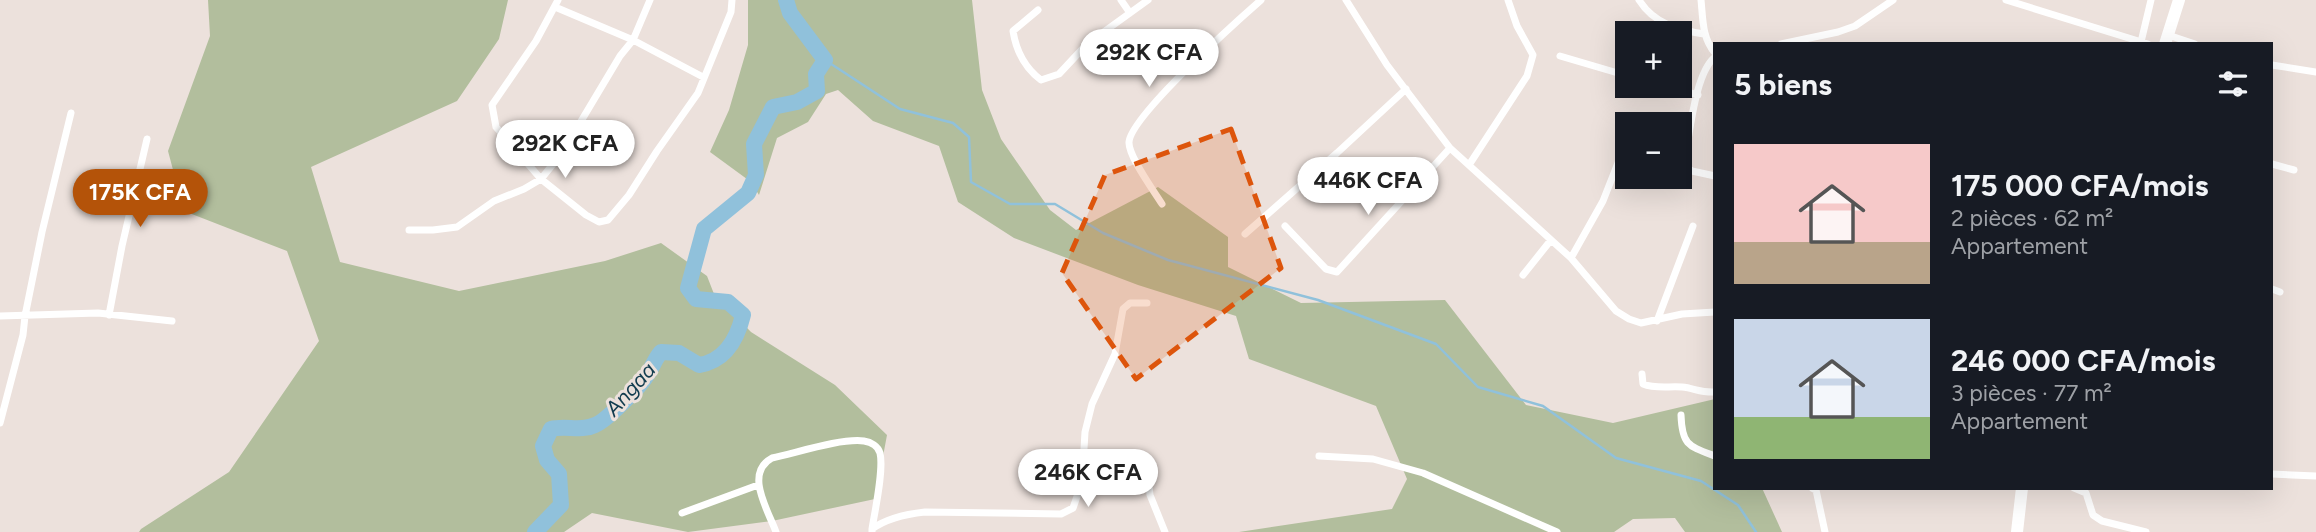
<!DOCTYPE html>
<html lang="fr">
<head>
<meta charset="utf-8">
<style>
  body { margin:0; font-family:Figtree,sans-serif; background:#242831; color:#f1f3f6; height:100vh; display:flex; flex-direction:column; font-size:26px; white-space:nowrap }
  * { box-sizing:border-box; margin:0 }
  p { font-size:23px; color:#9ea1a6 }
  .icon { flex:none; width:38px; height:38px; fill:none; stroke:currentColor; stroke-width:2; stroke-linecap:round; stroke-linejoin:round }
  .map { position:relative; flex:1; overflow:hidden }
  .drawer { position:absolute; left:1713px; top:42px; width:560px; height:448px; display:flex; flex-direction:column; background:#171b24; border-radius:0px; box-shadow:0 7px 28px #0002 }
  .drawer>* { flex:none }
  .tools { position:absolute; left:1615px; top:21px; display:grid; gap:14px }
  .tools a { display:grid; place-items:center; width:77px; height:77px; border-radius:0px; background:#171b24; box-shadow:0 7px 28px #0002; font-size:35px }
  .price { position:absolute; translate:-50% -60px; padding:0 16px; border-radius:24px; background:#fff; color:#222; font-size:23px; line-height:46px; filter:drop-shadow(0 2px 4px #0008) }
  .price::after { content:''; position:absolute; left:50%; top:42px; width:21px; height:16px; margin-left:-10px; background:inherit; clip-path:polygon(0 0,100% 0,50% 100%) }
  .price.selected { background:#b45309; color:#fff }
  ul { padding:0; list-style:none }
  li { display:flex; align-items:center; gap:21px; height:175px; padding:0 21px }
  li span { display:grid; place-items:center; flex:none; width:196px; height:140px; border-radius:0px; color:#555 }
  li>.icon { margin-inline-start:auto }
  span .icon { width:84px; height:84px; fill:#fffc; stroke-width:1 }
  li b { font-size:30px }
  h2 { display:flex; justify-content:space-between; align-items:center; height:84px; padding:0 21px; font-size:30px }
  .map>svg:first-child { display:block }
  .green { fill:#b2be9d }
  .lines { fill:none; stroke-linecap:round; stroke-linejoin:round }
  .stream { stroke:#90c1db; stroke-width:2.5 }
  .river { stroke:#90c1db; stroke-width:16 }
  .street { stroke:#fff; stroke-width:7 }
  .highway { stroke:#fff; stroke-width:12 }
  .marked { fill:#dd550c; fill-opacity:0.2; stroke:#dd550c; stroke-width:5; stroke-dasharray:14 9; stroke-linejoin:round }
  .labels { text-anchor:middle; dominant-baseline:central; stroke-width:6; stroke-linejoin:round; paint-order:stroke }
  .water-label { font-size:21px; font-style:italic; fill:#123c4f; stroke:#ece1dc }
</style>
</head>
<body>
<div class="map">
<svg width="2316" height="532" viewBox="0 0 2316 532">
  <rect width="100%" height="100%" fill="#ece1dc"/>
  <path class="green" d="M 208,0 L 508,0 L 499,39 L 457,101 L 311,167 L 340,262 L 459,291 L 605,261 L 661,243 L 707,276 L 714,294 L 751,332 L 835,385 L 887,435 L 875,499 L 772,521 L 688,532 L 592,513 L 564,532 L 139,532 L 141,529 L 229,472 L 319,341 L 287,251 L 184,211 L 168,151 L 210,36 Z
    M 748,0 L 972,0 L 982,90 L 1001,139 L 1050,210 L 1076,230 L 1158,187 L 1228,237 L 1228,267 L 1301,303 L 1445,300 L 1526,405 L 1613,423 L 1715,399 L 1715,488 L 1762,488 L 1782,532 L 1685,532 L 1675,518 L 1633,519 L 1614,532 L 1239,532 L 1392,509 L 1407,479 L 1376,406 L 1249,359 L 1236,316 L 1138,285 L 1014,238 L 958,202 L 939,146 L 873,121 L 838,90 L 826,94 L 808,122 L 777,138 L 759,195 L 751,182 L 710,152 L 729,110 L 748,45 Z"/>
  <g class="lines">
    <path class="stream" d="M 825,60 L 900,109 L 953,123 L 969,137 L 971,182 L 1010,204 L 1055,204 L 1103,233 L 1168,260 L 1318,300 L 1436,344 L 1478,387 L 1543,406 L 1616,458 L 1701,481 L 1738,505 L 1756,532"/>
    <path class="river" d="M 535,532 L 561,505 L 559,474 L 547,460 L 543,446 L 551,429 C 566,425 581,432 595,425 C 606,421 641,386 647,375 C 653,367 654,360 661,352 L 679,353 L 699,365 C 725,361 737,340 743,315 L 728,302 L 696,299 L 688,288 L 704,229 L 748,193 L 756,175 L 754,144 L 773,107 L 797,102 L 817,91 L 816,74 L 825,60 L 790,13 L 786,0"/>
    <path class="street" d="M 558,0 L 536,41 L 492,105 L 496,127 L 541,179 L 586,215 L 599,222 L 608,220 L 629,195 L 657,151 L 698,93 L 731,12 L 732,0
      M 1121,0 L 1130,13
      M 1346,0 L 1387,65 L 1450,148 L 1571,258 L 1616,311 L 1629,319 L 1641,323 L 1682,314 L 1715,312
      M 1639,0 C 1654,24 1678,30 1704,34
      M 1701,0 C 1703,19 1702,38 1715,53
      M 2006,0 L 2148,44
      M 555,7 L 633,40 L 703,77
      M 1038,10 L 1013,31 C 1016,50 1025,68 1041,80 L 1059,74 L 1087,44 L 1148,0
      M 2168,35 L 2195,44
      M 2141,42 L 2151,0
      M 1781,44 L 1838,32 L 1855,26 L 1893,0
      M 1560,56 L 1628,76
      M 1715,57 C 1695,73 1690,133 1685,158 L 1686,167 L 1692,171 L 1715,176
      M 2272,65 L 2316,72
      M 1665,86 L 1698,95
      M 2272,164 L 2294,170
      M 1469,165 L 1527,76 L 1533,55 L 1517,26 L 1508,0
      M 1162,204 C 1154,191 1128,156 1129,142 C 1131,116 1237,21 1261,0
      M 1285,226 L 1326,269 L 1337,272 L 1450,148
      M 409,230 L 433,230 L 457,227 L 494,201 L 524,189 L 541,179 L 562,153 L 620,56 L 633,40 L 650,0
      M 1245,234 L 1337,153 L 1406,89
      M 1571,258 L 1603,201 L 1625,145
      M 1523,275 L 1551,240
      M 2272,289 L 2280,292
      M 109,315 L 122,246 L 147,139
      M 0,316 L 98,313 L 172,321
      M 1657,321 L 1693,226
      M 1642,374 L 1643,384 C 1655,389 1669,386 1682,387 C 1694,388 1701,393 1715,392
      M 1681,415 C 1682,445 1688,446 1715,456
      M 0,423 L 23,335 L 25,316 L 42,232 L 71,113
      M 1085,454 L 1140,454 L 1146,457 L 1150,495 L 1165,532
      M 1319,456 L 1373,459 L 1423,473 L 1557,532
      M 2272,474 L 2316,476
      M 1812,488 L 1816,490 L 1825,532
      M 2074,488 L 2086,493 L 2093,515 L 2102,521 L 2146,532
      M 682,513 L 758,485
      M 776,532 C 768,510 744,473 772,458 C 796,453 841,438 864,441 C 871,442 878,446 880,453 C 884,470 875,510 872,529
      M 872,532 L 872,529 C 887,518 907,514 925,512 L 1061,514 L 1073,508 L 1082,482 L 1085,432 L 1092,404 L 1115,354 L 1123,309 L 1130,303 L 1147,303"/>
    <path class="highway" d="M 2165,44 L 2179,0
      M 2017,532 L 2022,488"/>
  </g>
  <path class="marked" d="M 1231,129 L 1281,268 L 1136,379 L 1062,273 L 1105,175 Z"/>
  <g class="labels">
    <g class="water-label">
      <text transform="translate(630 389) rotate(-48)">Angaa</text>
    </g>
  </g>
</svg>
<div class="tools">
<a>+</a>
<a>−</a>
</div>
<b class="price" style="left:1149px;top:89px">292K CFA</b>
<b class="price" style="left:565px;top:180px">292K CFA</b>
<b class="price" style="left:1368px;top:217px">446K CFA</b>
<b class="price selected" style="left:140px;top:229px">175K CFA</b>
<b class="price" style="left:1088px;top:509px">246K CFA</b>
<section class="drawer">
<h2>5 biens<svg class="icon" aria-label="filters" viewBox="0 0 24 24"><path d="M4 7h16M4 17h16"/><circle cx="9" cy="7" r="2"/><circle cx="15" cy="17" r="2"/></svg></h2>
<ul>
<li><span style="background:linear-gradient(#f6c9c9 70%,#b9a48a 0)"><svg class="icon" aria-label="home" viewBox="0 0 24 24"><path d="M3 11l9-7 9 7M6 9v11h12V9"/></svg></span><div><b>175 000 CFA/mois</b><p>2 pièces · 62 m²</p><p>Appartement</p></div></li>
<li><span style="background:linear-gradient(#c9d6e8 70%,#8fb573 0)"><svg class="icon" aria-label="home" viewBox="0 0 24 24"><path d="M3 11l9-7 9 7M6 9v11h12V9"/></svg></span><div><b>246 000 CFA/mois</b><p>3 pièces · 77 m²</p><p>Appartement</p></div></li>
</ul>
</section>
</div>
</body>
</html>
